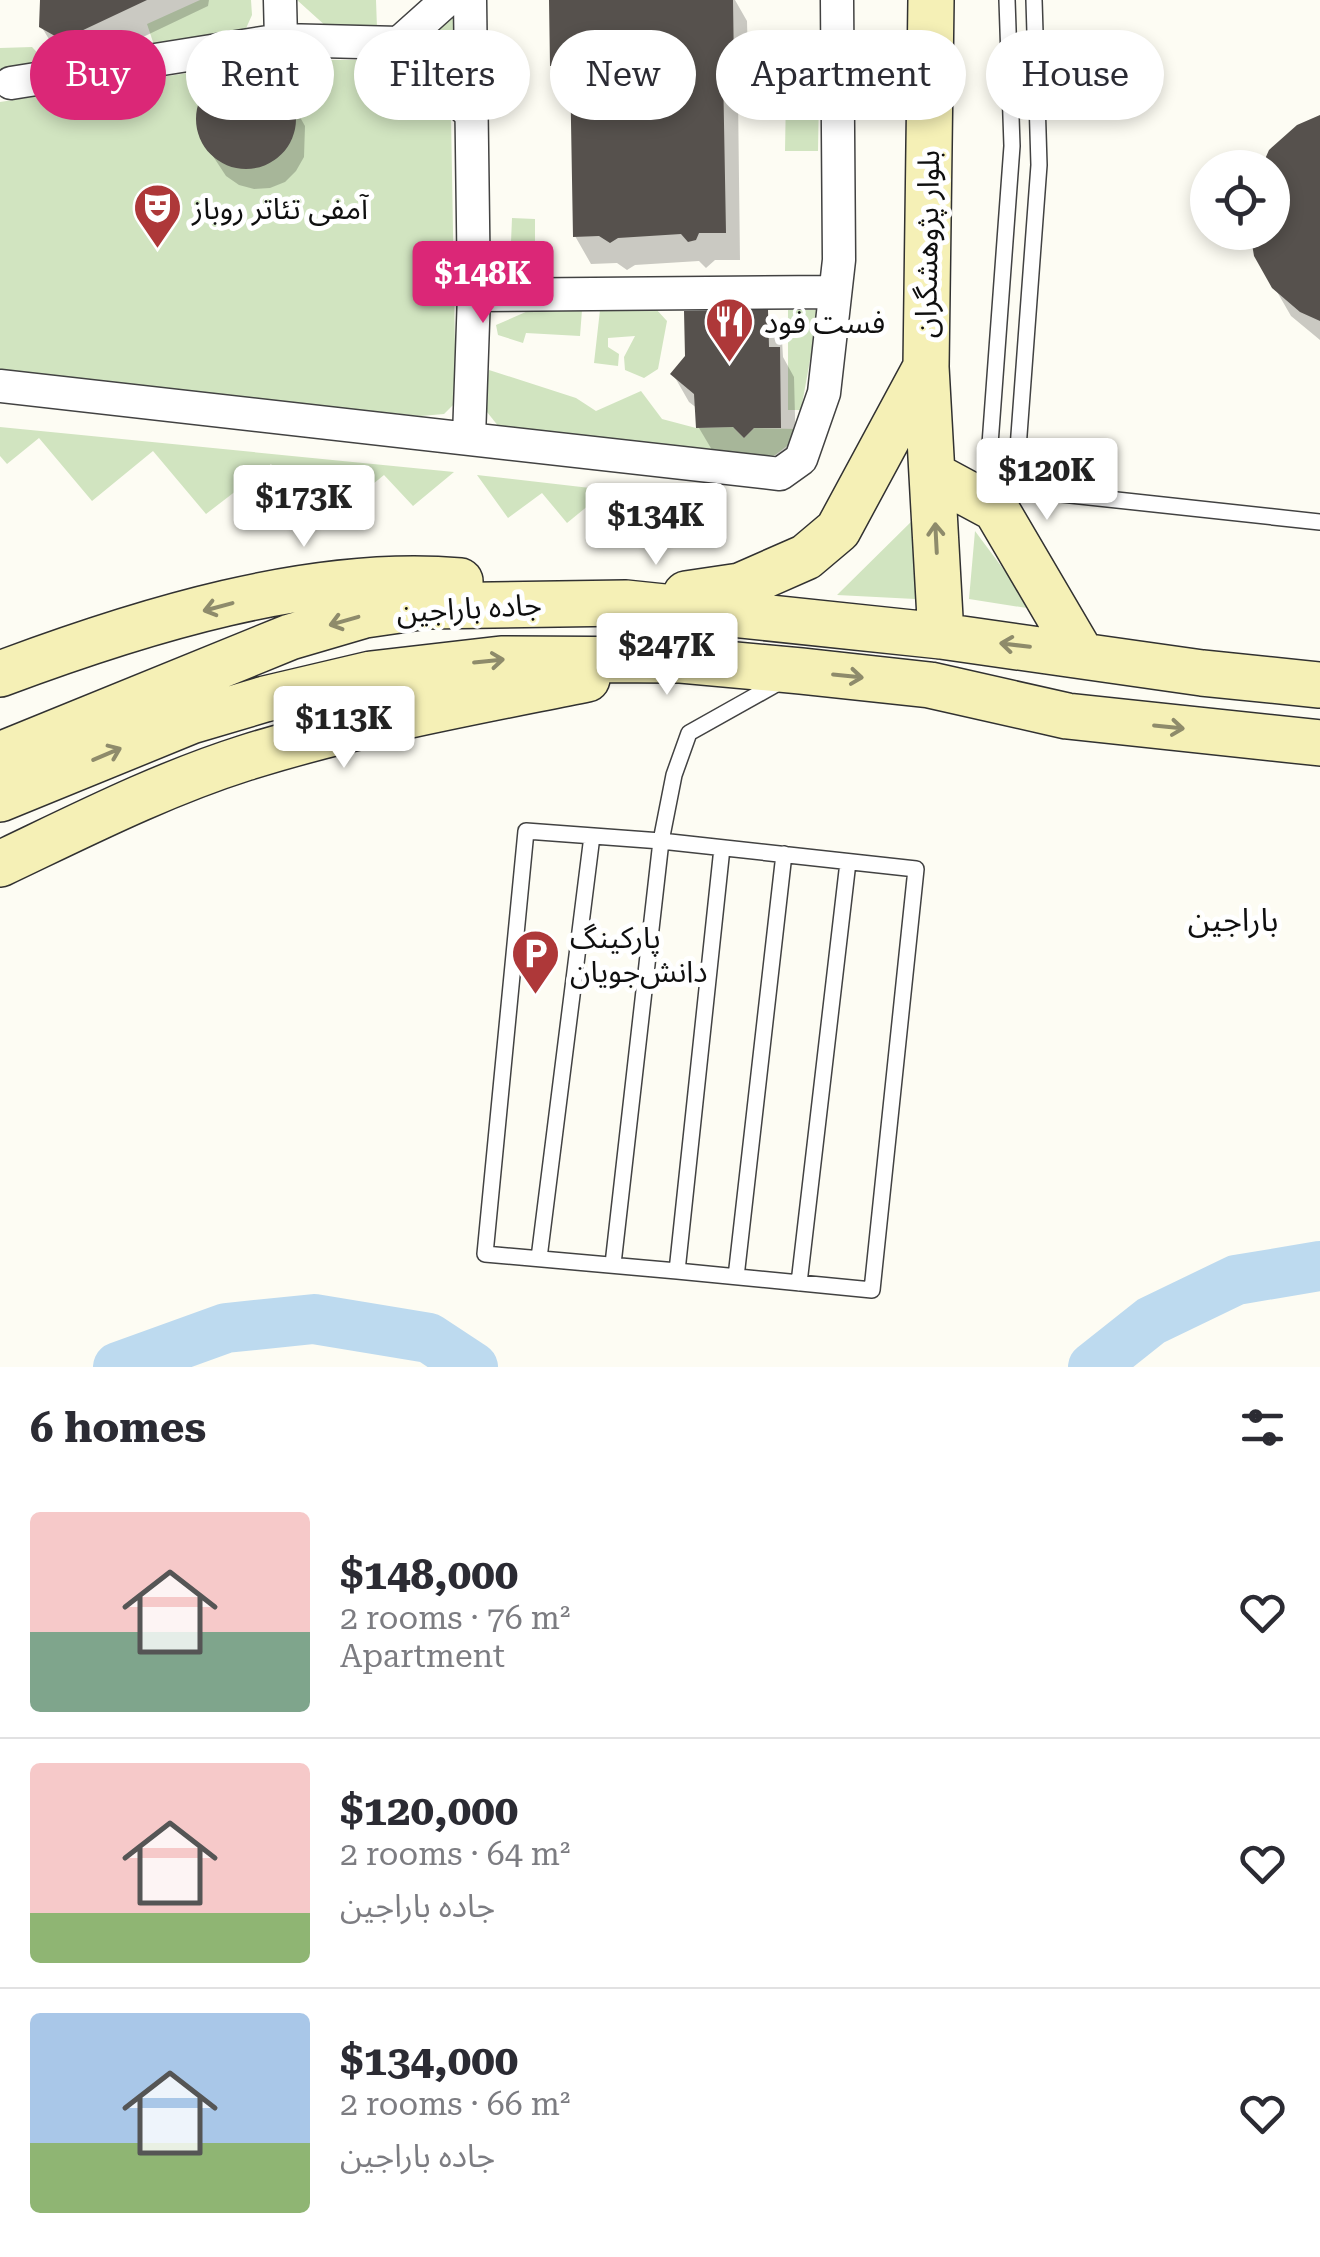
<!DOCTYPE html>
<html lang="en">
<head>
<meta charset="utf-8">
<style>
  body { margin:0; font-family:"Roboto Serif","Noto Sans Arabic",serif; background:#f2f2f3; color:#2b2b33; height:100vh; display:flex; flex-direction:column; font-size:38px; white-space:nowrap }
  * { box-sizing:border-box; margin:0 }
  p { font-size:32px; color:#7c7c81 }
  .icon { flex:none; width:55px; height:55px; fill:none; stroke:currentColor; stroke-width:2; stroke-linecap:round; stroke-linejoin:round }
  .map { position:relative; height:1367px; overflow:hidden }
  .panel { display:flex; flex-direction:column; background:#fff; flex:1 }
  .panel>* { flex:none }
  .top-card { position:absolute; left:30px; top:30px; width:1260px; height:90px; display:flex; gap:20px }
  .buttons { position:absolute; left:1190px; top:150px; display:grid; gap:20px }
  .buttons a { display:grid; place-items:center; width:100px; height:100px; border-radius:50%; background:#fff; box-shadow:0 5px 15px #0003; font-size:50px }
  .price { position:absolute; translate:-50% -85px; padding:0 22px; border-radius:10px; background:#fff; color:#222; font-size:32px; line-height:65px; filter:drop-shadow(0 2px 5px #0008) }
  .price::after { content:''; position:absolute; left:50%; top:60px; width:30px; height:22px; margin-left:-15px; background:inherit; clip-path:polygon(0 0,100% 0,50% 100%) }
  .price.active { background:#db2777; color:#fff }
  ul { padding:0; list-style:none }
  li { display:flex; align-items:center; gap:30px; height:250px; padding:0 30px }
  li+li { border-top:2px solid #e1e1e2 }
  li span { display:grid; place-items:center; flex:none; width:280px; height:200px; border-radius:10px; color:#555 }
  li>.icon { margin-inline-start:auto }
  span .icon { width:120px; height:120px; fill:#fffc; stroke-width:1 }
  li b { font-size:42px }
  h2 { display:flex; justify-content:space-between; align-items:center; height:120px; padding:0 30px; font-size:42px }
  .tag { padding:0 35px; border-radius:45px; background:#fff; box-shadow:0 5px 15px #0003; font-size:35px; line-height:90px }
  .tag.active { background:#db2777; color:#fff }
  .map>svg:first-child { display:block }
  .green { fill:#d1e4c0 }
  .shadow { fill:#0003 }
  .lines { fill:none; stroke-linecap:round; stroke-linejoin:round }
  .river { stroke:#bddaef; stroke-width:50 }
  .building { fill:#56514d }
  .lane-casing { stroke:#424242; stroke-width:18 }
  .street-casing { stroke:#424242; stroke-width:35 }
  .secondary-casing { stroke:#313131; stroke-width:48 }
  .lane { stroke:#fff; stroke-width:15 }
  .street { stroke:#fff; stroke-width:32 }
  .secondary { stroke:#f5f0b6; stroke-width:45 }
  .oneway { stroke:#8e8b6b }
  .labels { text-anchor:middle; dominant-baseline:central; stroke-width:10; stroke-linejoin:round; paint-order:stroke }
  .poi-label { font-size:30px; fill:#0f0f0f; stroke:#fff; text-anchor:start }
  .street-label { font-size:30px; fill:#0f0f0f; stroke:#fff }
  .neighbourhood-label { font-size:32px; fill:#0f0f0f; stroke:#fff }
</style>
</head>
<body>
<div class="map">
<svg width="1320" height="1367" viewBox="0 0 1320 1367">
  <rect width="100%" height="100%" fill="#fdfcf3"/>
  <path class="green" d="M 200,0 L 251,0 L 252,15 L 243,35 L 155,48 L 147,24 Z
    M 297,0 L 376,0 L 377,28 L 328,28 Z
    M 453,16 L 454,73 L 421,46 Z
    M 129,33 L 132,52 L 85,59 L 83,53 Z
    M 32,47 L 49,65 L 0,72 L 0,48 Z
    M 302,60 L 392,60 L 451,116 L 456,402 L 444,414 L 421,416 L 0,373 L 0,102 L 207,70 Z
    M 786,93 L 819,94 L 818,151 L 785,151 Z
    M 512,218 L 535,219 L 535,243 L 511,242 Z
    M 656,309 L 667,321 L 658,369 L 644,378 L 625,370 L 624,357 L 635,336 L 608,338 L 608,347 L 619,354 L 618,366 L 594,363 L 600,310 Z
    M 582,310 L 580,336 L 526,333 L 523,343 L 498,335 L 496,325 L 528,311 Z
    M 788,310 L 819,310 L 801,410 L 788,410 Z
    M 489,370 L 576,398 L 596,411 L 641,391 L 662,419 L 696,428 L 733,427 L 744,438 L 754,428 L 797,429 L 795,440 L 767,461 L 499,427 L 483,407 Z
    M 0,427 L 454,472 L 413,506 L 384,475 L 323,525 L 271,464 L 206,514 L 153,451 L 92,501 L 39,438 L 7,464 L 0,456 Z
    M 477,475 L 720,503 L 684,537 L 656,504 L 626,530 L 600,496 L 567,523 L 542,493 L 508,518 Z
    M 920,513 L 915,599 L 837,595 Z
    M 975,531 L 1033,609 L 969,599 Z"/>
  <path class="shadow" d="M 43,0 L 209,0 L 208,6 L 80,67 L 58,54 L 41,26 Z
    M 551,0 L 735,0 L 747,21 L 749,96 L 738,96 L 740,260 L 715,260 L 706,268 L 699,261 L 635,265 L 627,270 L 617,263 L 591,264 L 575,236 L 573,92 L 568,92 L 552,65 Z
    M 242,71 L 272,79 L 284,89 L 305,126 L 304,157 L 296,171 L 285,182 L 270,188 L 254,189 L 239,185 L 226,176 L 203,141 L 198,126 L 199,110 L 204,95 L 214,83 Z
    M 1320,117 L 1320,340 L 1291,316 L 1256,255 L 1272,232 Z
    M 766,312 L 782,340 L 783,357 L 794,377 L 796,455 L 770,455 L 762,464 L 751,453 L 715,455 L 699,428 L 698,409 L 689,402 L 673,374 Z"/>
  <g class="lines">
    <path class="river" d="M 118,1367 L 226,1328 L 314,1319 L 429,1338 L 473,1367
      M 1093,1367 L 1151,1321 L 1236,1280 L 1320,1266"/>
  </g>
  <path class="building" d="M 40,0 L 147,0 L 62,40 L 39,27 Z
    M 549,0 L 733,0 L 734,69 L 723,69 L 726,233 L 699,233 L 696,240 L 688,242 L 681,234 L 618,238 L 610,243 L 599,236 L 573,237 L 570,65 L 550,66 Z
    M196 119a50 50 0 1 1 100 0a50 50 0 1 1-100 0Z
    M 1320,115 L 1320,321 L 1300,312 L 1272,288 L 1254,256 L 1250,232 L 1272,232 L 1272,168 L 1261,168 L 1269,150 L 1297,125 Z
    M 768,309 L 769,347 L 780,347 L 781,428 L 754,428 L 744,438 L 733,427 L 696,428 L 694,394 L 670,374 L 685,356 L 684,311 Z"/>
  <g class="lines">
    <defs>
      <path id="lane" d="M 987,485 L 1012,146 L 1007,0
        M 1006,488 L 1320,522
        M 1015,489 L 1039,165 L 1034,0
        M 539,1258 L 592,836
        M 613,1264 L 661,841 L 674,775 L 689,733 L 780,682
        M 677,1271 L 872,1290 L 916,869 L 661,841 L 526,831 L 485,1254 L 677,1271 L 722,848
        M 736,1277 L 784,854
        M 799,1283 L 848,862"/>
      <path id="street" d="M 280,0 L 281,40
        M 447,0 L 399,43 L 471,114
        M 470,0 L 474,295 L 835,292
        M 11,83 L 281,40 L 399,43
        M 0,386 L 780,474 L 801,459 L 824,393 L 839,260 L 837,0
        M 469,437 L 474,295"/>
      <path id="secondary" d="M 931,0 L 926,367 L 941,636
        M 933,475 L 996,509 L 1081,654
        M 686,594 L 740,586 L 806,557 L 838,530 L 926,367
        M 0,674 C 139,622 311,568 460,581
        M 0,755 L 290,637 L 365,615 L 427,606 L 626,603 L 941,636 L 1202,673 L 1320,685
        M 0,799 L 191,721 L 265,699 L 371,674 L 501,659 L 681,660 L 801,671 L 930,685 L 1067,716 L 1320,743
        M 0,864 C 80,826 160,785 245,758 C 356,723 473,702 587,679"/>
    </defs>
    <use href="#lane" class="lane-casing"/>
    <use href="#street" class="street-casing"/>
    <use href="#secondary" class="secondary-casing"/>
    <use href="#lane" class="lane"/>
    <use href="#street" class="street"/>
    <use href="#secondary" class="secondary"/>
  </g>
  <defs><path id="oneway-shaft" d="M-6 0H5M1.5-3L5.5 0L1.5 3" fill="none" stroke-width="1.6" stroke-linecap="round" stroke-linejoin="round" transform="scale(2.5)"/></defs>
  <g class="oneway">
    <use href="#oneway-shaft" transform="translate(936 538) rotate(-93)"/>
    <use href="#oneway-shaft" transform="translate(218 607) rotate(165)"/>
    <use href="#oneway-shaft" transform="translate(344 621) rotate(164)"/>
    <use href="#oneway-shaft" transform="translate(1015 645) rotate(-173)"/>
    <use href="#oneway-shaft" transform="translate(489 661) rotate(-6)"/>
    <use href="#oneway-shaft" transform="translate(848 676) rotate(6)"/>
    <use href="#oneway-shaft" transform="translate(1169 727) rotate(6)"/>
    <use href="#oneway-shaft" transform="translate(107 754) rotate(-23)"/>
  </g>
  <defs>
    <symbol id="theatre-pin" viewBox="-11 -11 22 30"><path d="M0 17L-7.5 6A9.5 9.5 0 1 1 7.5 6Z" fill="#ae3839" stroke="#fff"/><path d="M-5-5.5Q0-4 5-5.5V0Q5 5 0 6Q-5 5-5 0ZM-3.3-2.5H-1v1.5H-3.3ZM1-2.5H3.3v1.5H1ZM-2.8 1Q0 5.5 2.8 1Z" fill="#fff"/></symbol>
    <symbol id="restaurant-pin" viewBox="-11 -11 22 30"><path d="M0 17L-7.5 6A9.5 9.5 0 1 1 7.5 6Z" fill="#ae3839" stroke="#fff"/><path d="M-5-6h1v4h1v-4h1v4h1v-4h1v5L-1.5 .5V6h-2V.5L-5-1ZM5-6V6H3V1.5H1.5Q1.5-4 5-6Z" fill="#fff"/></symbol>
    <symbol id="parking-pin" viewBox="-11 -11 22 30"><path d="M0 17L-7.5 6A9.5 9.5 0 1 1 7.5 6Z" fill="#ae3839" stroke="#fff"/><path d="M-3.5-5.5H1a3.5 3.5 0 0 1 0 7H-1V5.5H-3.5ZM-1-3.4V-.6H.8a1.4 1.4 0 0 0 0-2.8Z" fill="#fff"/></symbol>
  </defs>
  <g fill-rule="evenodd">
    <use href="#theatre-pin" x="130" y="180" width="55" height="75"/>
    <use href="#restaurant-pin" x="702" y="294" width="55" height="75"/>
    <use href="#parking-pin" x="508" y="926" width="55" height="75"/>
  </g>
  <g class="labels">
    <g class="poi-label">
      <text x="192" y="208">آمفی تئاتر روباز</text>
      <text x="764" y="322">فست فود</text>
      <text x="570" y="937">پارکینگ<tspan x="570" dy="34">دانش‌جویان</tspan></text>
    </g>
    <g class="street-label">
      <text transform="translate(927 244) rotate(-89)">بلوار پژوهشگران</text>
      <text transform="translate(469 608) rotate(-3)">جاده باراجین</text>
    </g>
    <g class="neighbourhood-label">
      <text x="1233" y="920">باراجین</text>
    </g>
  </g>
</svg>
<div class="buttons">
<a><svg class="icon" aria-label="locate" viewBox="0 0 24 24"><circle cx="12" cy="12" r="6"/><path d="M12 2v4M12 18v4M2 12h4M18 12h4"/></svg></a>
</div>
<b class="price active" style="left:483px;top:326px">$148K</b>
<b class="price" style="left:1047px;top:523px">$120K</b>
<b class="price" style="left:304px;top:550px">$173K</b>
<b class="price" style="left:656px;top:568px">$134K</b>
<b class="price" style="left:667px;top:698px">$247K</b>
<b class="price" style="left:344px;top:771px">$113K</b>
<div class="top-card">
<a class="tag active">Buy</a>
<a class="tag">Rent</a>
<a class="tag">Filters</a>
<a class="tag">New</a>
<a class="tag">Apartment</a>
<a class="tag">House</a>
</div>
</div>
<section class="panel">
<h2>6 homes<svg class="icon" aria-label="filters" viewBox="0 0 24 24"><path d="M4 7h16M4 17h16"/><circle cx="9" cy="7" r="2"/><circle cx="15" cy="17" r="2"/></svg></h2>
<ul>
<li><span style="background:linear-gradient(#f6c9c9 60%,#7fa58c 0)"><svg class="icon" aria-label="home" viewBox="0 0 24 24"><path d="M3 11l9-7 9 7M6 9v11h12V9"/></svg></span><div><b>$148,000</b><p>2 rooms · 76 m²</p><p>Apartment</p></div><svg class="icon" aria-label="heart" viewBox="0 0 24 24"><path d="M12 20l-8-8c-3-5 5-10 8-4 3-6 11-1 8 4z"/></svg></li>
<li><span style="background:linear-gradient(#f6c9c9 75%,#8fb573 0)"><svg class="icon" aria-label="home" viewBox="0 0 24 24"><path d="M3 11l9-7 9 7M6 9v11h12V9"/></svg></span><div><b>$120,000</b><p>2 rooms · 64 m²</p><p>جاده باراجین</p></div><svg class="icon" aria-label="heart" viewBox="0 0 24 24"><path d="M12 20l-8-8c-3-5 5-10 8-4 3-6 11-1 8 4z"/></svg></li>
<li><span style="background:linear-gradient(#a9c7e8 65%,#8fb573 0)"><svg class="icon" aria-label="home" viewBox="0 0 24 24"><path d="M3 11l9-7 9 7M6 9v11h12V9"/></svg></span><div><b>$134,000</b><p>2 rooms · 66 m²</p><p>جاده باراجین</p></div><svg class="icon" aria-label="heart" viewBox="0 0 24 24"><path d="M12 20l-8-8c-3-5 5-10 8-4 3-6 11-1 8 4z"/></svg></li>
</ul>
</section>
</body>
</html>
